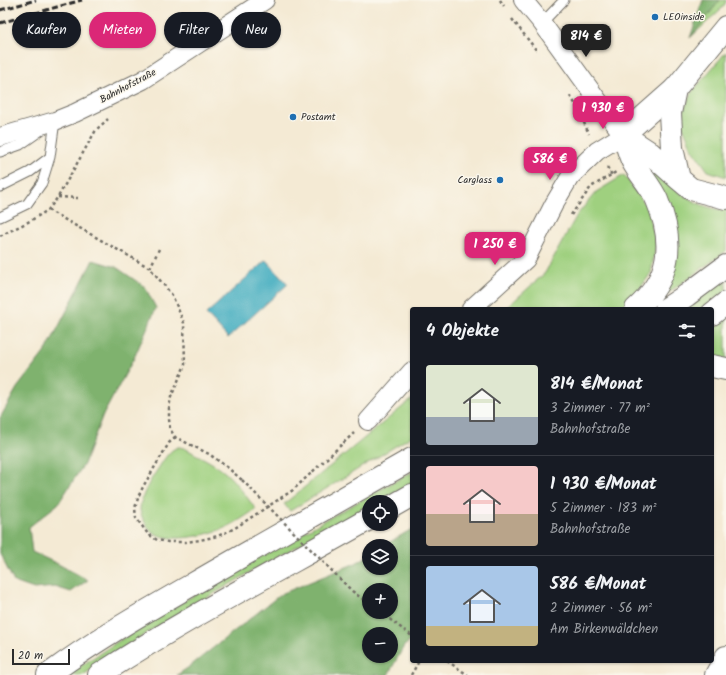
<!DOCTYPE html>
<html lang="de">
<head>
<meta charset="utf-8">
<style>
  body { margin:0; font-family:Kalam,sans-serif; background:#242831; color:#f1f3f6; height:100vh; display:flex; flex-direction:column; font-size:15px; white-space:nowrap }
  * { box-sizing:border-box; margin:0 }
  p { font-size:13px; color:#9ea1a6 }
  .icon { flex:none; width:22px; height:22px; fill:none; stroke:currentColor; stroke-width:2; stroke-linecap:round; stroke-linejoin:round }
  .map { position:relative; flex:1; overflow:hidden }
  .side { position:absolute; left:410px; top:307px; width:304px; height:356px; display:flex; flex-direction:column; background:#171b24; border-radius:4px; box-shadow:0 1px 3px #0004 }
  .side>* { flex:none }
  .banner { position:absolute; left:12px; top:12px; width:338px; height:36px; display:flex; gap:8px }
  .fabs { position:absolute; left:362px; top:495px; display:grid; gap:8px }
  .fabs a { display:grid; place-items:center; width:36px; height:36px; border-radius:50%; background:#171b24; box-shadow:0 1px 3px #0004; font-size:20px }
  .scale { position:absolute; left:12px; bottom:10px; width:58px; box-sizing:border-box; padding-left:4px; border:2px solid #2b2b2b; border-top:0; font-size:11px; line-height:14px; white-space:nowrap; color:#2b2b2b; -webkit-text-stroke:3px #fbf7ec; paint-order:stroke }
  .price { position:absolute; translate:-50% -34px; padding:0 9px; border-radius:8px; background:#db2777; color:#fff; font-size:13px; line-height:26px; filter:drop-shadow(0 1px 2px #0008) }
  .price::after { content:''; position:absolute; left:50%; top:24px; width:12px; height:9px; margin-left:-6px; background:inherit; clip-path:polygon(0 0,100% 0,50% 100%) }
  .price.active { background:#222; color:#fff }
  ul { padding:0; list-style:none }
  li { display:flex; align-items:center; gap:12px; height:100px; padding:0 16px }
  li+li { border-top:1px solid #363941 }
  li span { display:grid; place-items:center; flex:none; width:112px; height:80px; border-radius:4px; color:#555 }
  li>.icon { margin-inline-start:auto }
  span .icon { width:48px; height:48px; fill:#fffc; stroke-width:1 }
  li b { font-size:17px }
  h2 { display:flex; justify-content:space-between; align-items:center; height:48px; padding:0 16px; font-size:17px }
  .pill { padding:0 14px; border-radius:18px; background:#171b24; box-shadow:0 1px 3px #0004; font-size:14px; line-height:36px }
  .pill.active { background:#db2777; color:#fff }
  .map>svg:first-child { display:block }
  .green { fill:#9fd07f; stroke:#657e55 }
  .forest { fill:#7fb26e; stroke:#556e4c; fill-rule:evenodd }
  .water { fill:#40acbf; stroke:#366c75 }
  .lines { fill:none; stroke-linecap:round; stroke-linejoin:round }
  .service-casing { stroke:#716e66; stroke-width:11 }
  .minor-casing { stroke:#716e66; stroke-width:20 }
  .secondary-casing { stroke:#716e66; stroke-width:24 }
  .primary-casing { stroke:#716e66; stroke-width:24 }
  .trunk-casing { stroke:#716e66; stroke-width:24 }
  .path { stroke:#716e66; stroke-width:2.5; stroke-dasharray:3 3; stroke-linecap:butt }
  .service { stroke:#fff; stroke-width:9 }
  .minor { stroke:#fff; stroke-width:18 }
  .secondary { stroke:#fff; stroke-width:22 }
  .primary { stroke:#fff; stroke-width:22 }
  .trunk { stroke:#fff; stroke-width:22 }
  .rail { stroke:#2b2b2b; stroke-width:3; stroke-dasharray:6 3; stroke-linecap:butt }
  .path-bridge { stroke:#716e66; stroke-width:2.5; stroke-dasharray:3 3; stroke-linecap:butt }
  .poi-dot { fill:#1f6fb2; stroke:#fbf7ec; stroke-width:1.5 }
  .labels { text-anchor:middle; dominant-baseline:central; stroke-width:3; stroke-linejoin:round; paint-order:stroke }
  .poi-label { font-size:10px; fill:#2b2b2b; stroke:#fbf7ec; text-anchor:start }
  .street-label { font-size:10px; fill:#2b2b2b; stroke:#fbf7ec }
</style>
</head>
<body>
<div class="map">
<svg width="726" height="675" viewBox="0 0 726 675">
  <rect width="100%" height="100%" fill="#fbf7ec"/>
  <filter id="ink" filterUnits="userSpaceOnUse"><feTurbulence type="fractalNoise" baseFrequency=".025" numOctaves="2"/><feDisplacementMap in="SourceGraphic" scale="8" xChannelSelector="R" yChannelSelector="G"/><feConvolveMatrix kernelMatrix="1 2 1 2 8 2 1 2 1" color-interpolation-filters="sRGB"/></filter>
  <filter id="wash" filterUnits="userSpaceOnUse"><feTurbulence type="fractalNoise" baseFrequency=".012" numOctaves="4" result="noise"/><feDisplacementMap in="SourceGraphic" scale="16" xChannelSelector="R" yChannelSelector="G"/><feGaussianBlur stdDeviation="0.9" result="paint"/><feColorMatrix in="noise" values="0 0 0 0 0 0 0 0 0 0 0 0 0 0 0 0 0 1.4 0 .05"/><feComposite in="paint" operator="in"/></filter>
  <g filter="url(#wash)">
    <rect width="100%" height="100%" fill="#f4ead4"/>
    <path class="green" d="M 720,0 L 726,0 L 726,2 L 723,7 L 690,38 Z
      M 726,52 L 726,177 L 708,171 L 693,150 L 680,120 L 691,93 Z
      M 644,163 C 669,183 692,209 726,210 L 726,251 L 660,299 L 658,296 L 667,284 Z
      M 624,175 L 648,208 L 656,244 L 651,273 L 632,300 L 620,309 L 505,309 L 545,273 L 577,215 L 596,192 Z
      M 726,280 L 726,291 L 701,309 L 684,309 Z
      M 726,319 L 726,359 L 712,358 L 712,329 Z
      M 412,399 L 412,436 L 290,511 L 284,504 Z
      M 178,447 C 184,447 190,451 195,454 C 208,460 221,468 231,478 C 240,487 248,499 256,509 C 243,518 229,528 213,532 C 197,537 166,543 151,531 C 149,530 147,527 146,524 C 143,520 141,515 140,510 C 140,497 151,479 158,469 C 163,461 169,450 178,447 Z
      M 412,472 L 412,483 L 378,502 L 369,502 L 369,507 L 261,566 L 150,631 L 83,675 L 68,675 C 109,646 152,620 196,594 C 267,552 340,512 412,472 Z"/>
    <path class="forest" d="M 703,0 L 720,0 L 690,38 Z
      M 93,260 L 116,267 L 145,287 L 156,308 L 134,358 L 102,417 L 84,464 L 58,504 L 29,527 L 32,552 L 58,564 L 88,580 L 71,592 L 55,587 L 34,589 L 14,582 L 0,554 L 0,418 L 17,388 L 47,349 Z
      M 412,529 L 412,640 L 404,646 L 388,675 L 177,675 L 189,667 L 281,594 L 356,563 L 369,555 L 369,568 L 391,568 L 391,546 L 383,546 ZM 369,590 L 391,590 L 391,612 L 369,612 ZM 369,634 L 391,634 L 391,656 L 369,656 Z"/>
    <path class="water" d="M 266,260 L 288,284 L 228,338 L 206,314 Z"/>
  </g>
  <g filter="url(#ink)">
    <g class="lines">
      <defs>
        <path id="service" d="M 542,23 L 564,0
          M 0,152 L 20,145 L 40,131
          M 0,187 L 30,172 L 50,157
          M 0,217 L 27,204 L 42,183 L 50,157 L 55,121"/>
        <path id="minor" d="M 0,137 L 55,121 L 75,113 L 143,80 L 265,0
          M 471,309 L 526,259 L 554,204 L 570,177 L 597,151 L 623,135 L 542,23 L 523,0
          M 368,421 L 412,371"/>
        <path id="secondary" d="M 716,675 L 726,657"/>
        <path id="primary" d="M 623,135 L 675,89 L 726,27"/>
        <path id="trunk" d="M 675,89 L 670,113 L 672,148 L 679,179
          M 623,135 C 627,144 629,156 634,164 C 641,176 652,188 657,200 C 675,243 671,278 636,309
          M 623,135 L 649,152 L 679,179 L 691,189 L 726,198
          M 666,309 L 687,295 L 726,266
          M 712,314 L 726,303
          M 712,366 L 726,369
          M 391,507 L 412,495
          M 48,675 C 101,636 157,605 214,572 C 280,534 346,497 412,459
          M 99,675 C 186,618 279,570 369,519"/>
      </defs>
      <use href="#service" class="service-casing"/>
      <use href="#minor" class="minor-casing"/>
      <use href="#secondary" class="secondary-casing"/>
      <use href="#primary" class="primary-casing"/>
      <use href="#trunk" class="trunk-casing"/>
      <path class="path" d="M 500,0 L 504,6
        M 512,19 L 537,51
        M 570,96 L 576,105 L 589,134
        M 607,167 L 612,175
        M 58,197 L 78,198
        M 48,210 L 150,268 L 172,295 L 184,323 L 185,365 L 171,397 L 169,408 L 169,419 L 170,429 L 175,437 L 209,454 L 227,467 L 242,480
        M 571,215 L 591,187 L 616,172
        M 0,236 L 30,221 L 48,210 L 58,197 L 96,130 L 108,119
        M 150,268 L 159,249
        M 175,437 L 169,443 L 144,485 L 139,495 L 135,508 L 136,518 L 148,534 L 157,540 L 168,542 L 186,542 L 200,540 L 218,536 L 235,528 L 293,490 L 354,433
        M 352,591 L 369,604
        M 380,612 L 412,636
        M 447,661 L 468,675
        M 411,675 L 419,661"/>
      <use href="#service" class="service"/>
      <use href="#minor" class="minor"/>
      <use href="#secondary" class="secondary"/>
      <use href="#primary" class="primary"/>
      <use href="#trunk" class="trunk"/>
      <path class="rail" d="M 0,10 L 36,0
        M 0,23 L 82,0"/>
      <path class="path-bridge" d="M 242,480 L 352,591"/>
    </g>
  </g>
  <g class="poi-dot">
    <circle cx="655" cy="17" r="4"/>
    <circle cx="293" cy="117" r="4"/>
    <circle cx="500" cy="180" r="4"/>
  </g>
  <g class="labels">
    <g class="poi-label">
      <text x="663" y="17">LEOinside</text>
      <text x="301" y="117">Postamt</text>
      <text x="492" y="180" text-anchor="end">Carglass</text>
    </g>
    <g class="street-label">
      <text transform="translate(128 86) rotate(-28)">Bahnhofstraße</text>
    </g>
  </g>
</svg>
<div class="fabs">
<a><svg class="icon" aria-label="locate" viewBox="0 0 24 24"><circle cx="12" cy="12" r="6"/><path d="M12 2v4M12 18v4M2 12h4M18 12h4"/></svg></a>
<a><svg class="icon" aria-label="layers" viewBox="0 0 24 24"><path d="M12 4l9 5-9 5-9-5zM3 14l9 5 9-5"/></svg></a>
<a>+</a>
<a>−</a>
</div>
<div class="scale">20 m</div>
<b class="price active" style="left:586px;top:58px">814 €</b>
<b class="price" style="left:603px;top:130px">1 930 €</b>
<b class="price" style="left:550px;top:181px">586 €</b>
<b class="price" style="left:495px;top:266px">1 250 €</b>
<div class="banner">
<a class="pill">Kaufen</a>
<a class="pill active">Mieten</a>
<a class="pill">Filter</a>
<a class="pill">Neu</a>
</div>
<section class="side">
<h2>4 Objekte<svg class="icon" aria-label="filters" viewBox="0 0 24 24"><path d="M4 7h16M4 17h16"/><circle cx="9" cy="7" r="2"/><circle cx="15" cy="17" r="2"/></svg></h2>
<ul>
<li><span style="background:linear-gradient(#dfe7d0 65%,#9aa5b1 0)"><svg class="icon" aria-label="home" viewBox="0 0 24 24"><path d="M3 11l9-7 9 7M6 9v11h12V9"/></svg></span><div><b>814 €/Monat</b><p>3 Zimmer · 77 m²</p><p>Bahnhofstraße</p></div></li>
<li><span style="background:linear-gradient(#f6c9c9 60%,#b9a48a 0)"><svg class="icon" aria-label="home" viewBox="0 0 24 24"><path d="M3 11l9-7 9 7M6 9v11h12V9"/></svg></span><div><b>1 930 €/Monat</b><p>5 Zimmer · 183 m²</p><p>Bahnhofstraße</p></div></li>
<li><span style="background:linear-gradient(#a9c7e8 75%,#c2b280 0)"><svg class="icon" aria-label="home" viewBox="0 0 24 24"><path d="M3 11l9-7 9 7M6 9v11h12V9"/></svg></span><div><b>586 €/Monat</b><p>2 Zimmer · 56 m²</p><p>Am Birkenwäldchen</p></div></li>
</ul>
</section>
</div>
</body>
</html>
